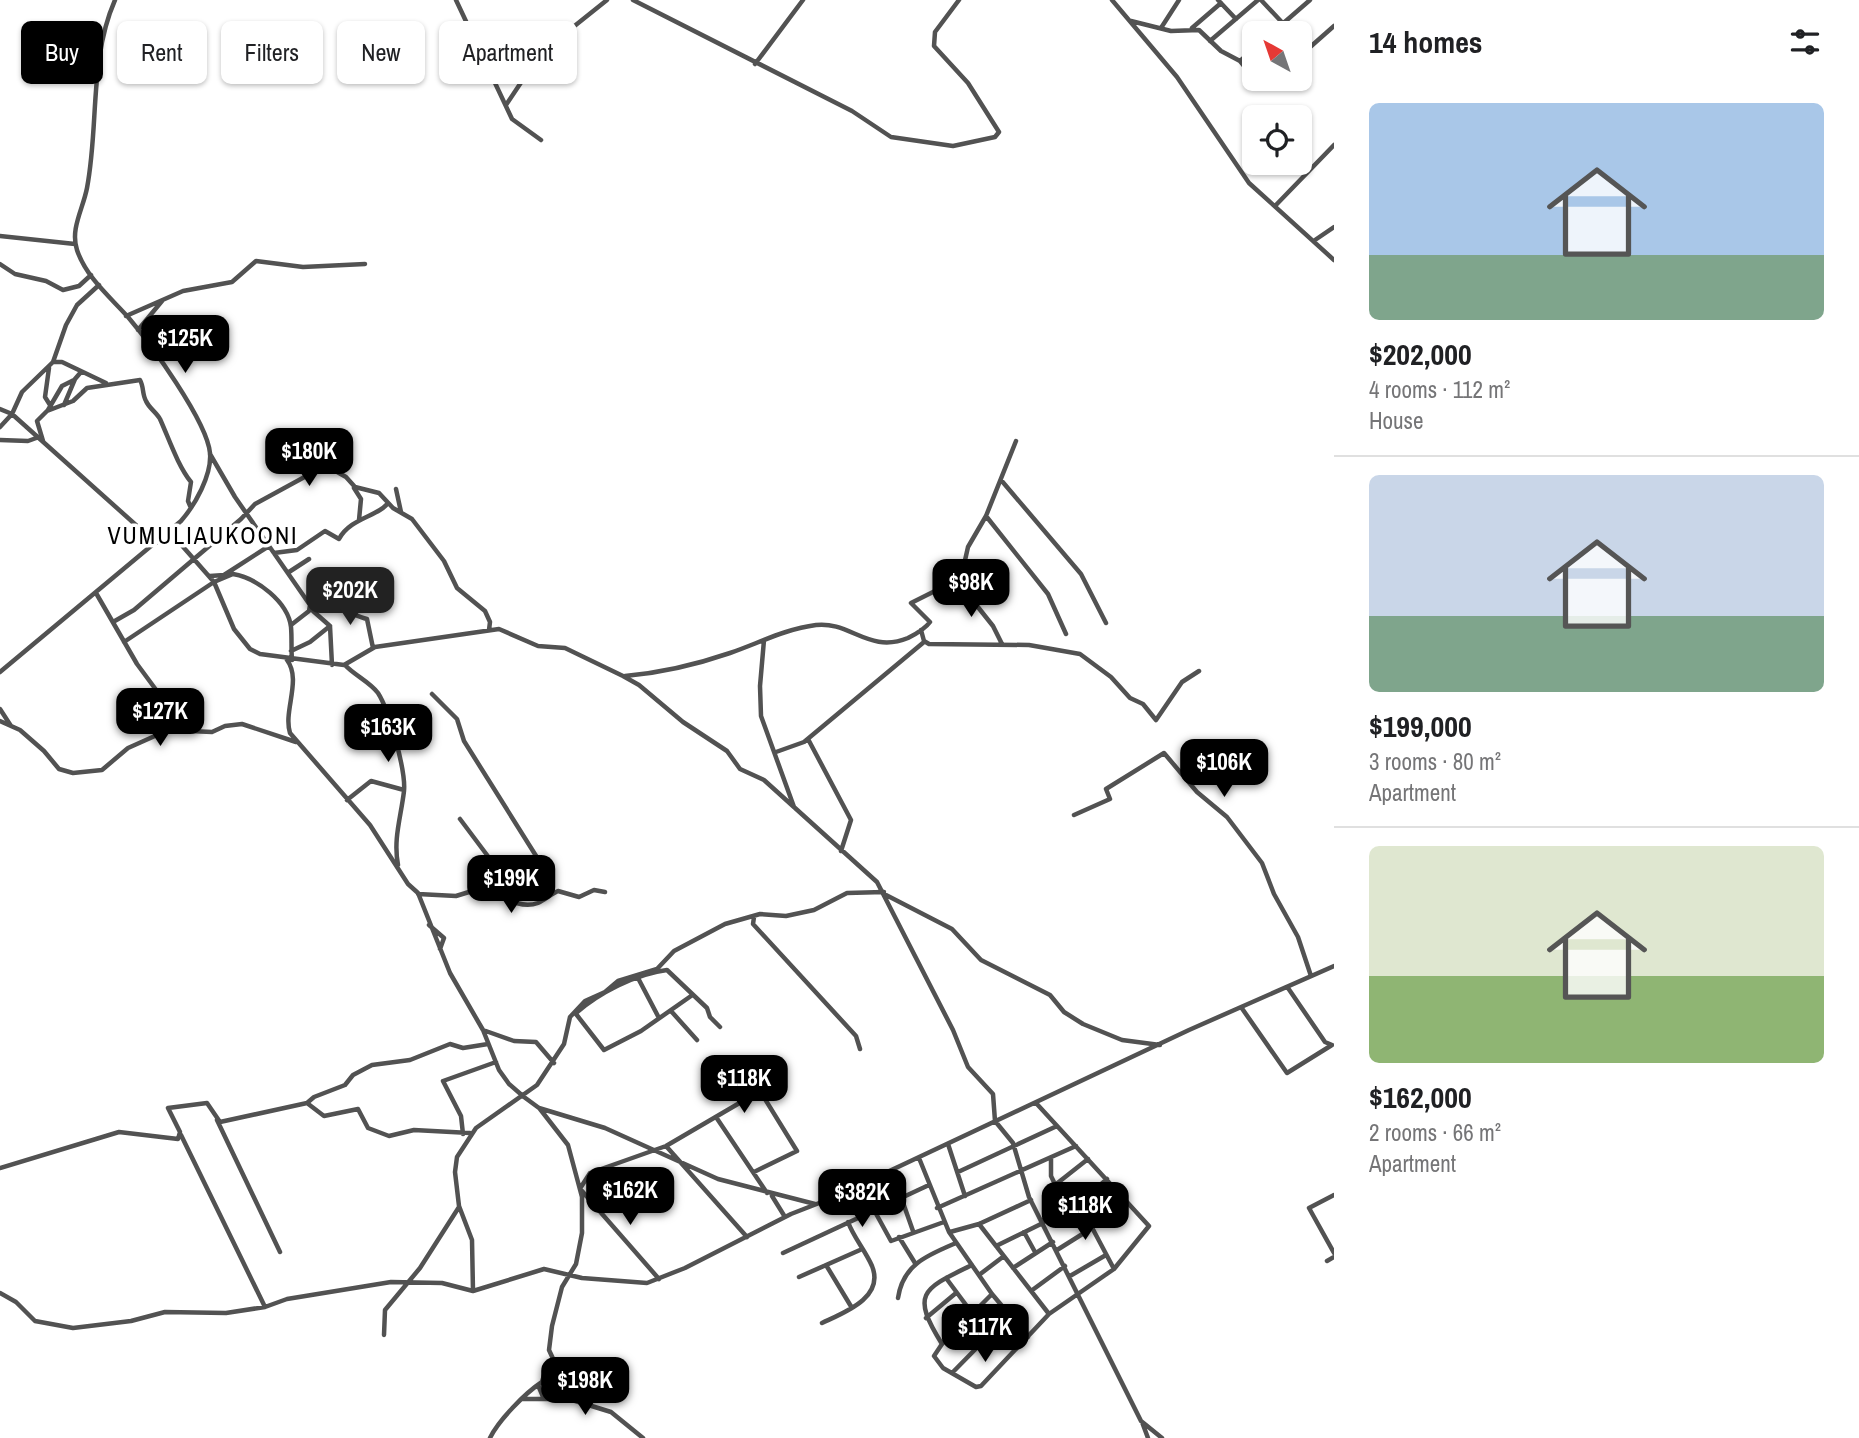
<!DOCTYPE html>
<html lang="en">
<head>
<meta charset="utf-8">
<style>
  body { margin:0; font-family:"Archivo Narrow",sans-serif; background:#f2f2f2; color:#202124; height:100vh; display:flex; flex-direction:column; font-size:26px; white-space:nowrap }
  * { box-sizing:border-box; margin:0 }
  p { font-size:23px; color:#757577 }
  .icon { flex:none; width:38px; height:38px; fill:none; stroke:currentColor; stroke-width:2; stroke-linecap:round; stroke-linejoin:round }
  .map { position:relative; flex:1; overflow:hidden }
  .sheet { display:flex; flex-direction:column; background:#fff; width:525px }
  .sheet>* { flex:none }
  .top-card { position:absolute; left:21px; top:21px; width:665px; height:63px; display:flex; gap:14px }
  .needle { width:46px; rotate:320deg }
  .tools { position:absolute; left:1242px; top:21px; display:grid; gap:14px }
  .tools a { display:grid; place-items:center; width:70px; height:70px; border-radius:10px; background:#fff; box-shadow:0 2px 5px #0004; font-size:35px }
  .price { position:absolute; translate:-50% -60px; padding:0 16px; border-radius:14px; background:#000; color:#fff; font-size:23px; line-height:46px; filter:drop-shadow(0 2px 4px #0008) }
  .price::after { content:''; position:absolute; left:50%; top:42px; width:21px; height:16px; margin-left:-10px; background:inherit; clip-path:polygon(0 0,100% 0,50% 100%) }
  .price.active { background:#222; color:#fff }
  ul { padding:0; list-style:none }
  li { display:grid; align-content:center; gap:14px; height:371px; padding:0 35px }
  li+li { border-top:2px solid #e0e0e0 }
  li span { display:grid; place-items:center; height:217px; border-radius:10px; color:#555 }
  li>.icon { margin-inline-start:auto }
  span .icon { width:126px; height:126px; fill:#fffc; stroke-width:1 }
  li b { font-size:30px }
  h2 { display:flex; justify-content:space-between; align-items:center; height:84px; padding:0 35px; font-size:30px }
  .tag { padding:0 24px; border-radius:10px; background:#fff; box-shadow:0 2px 5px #0004; font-size:24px; line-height:63px }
  .tag.active { background:#000; color:#fff }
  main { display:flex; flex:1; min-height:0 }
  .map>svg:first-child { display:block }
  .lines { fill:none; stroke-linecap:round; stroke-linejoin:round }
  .minor { stroke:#525252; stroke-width:4.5 }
  .labels { text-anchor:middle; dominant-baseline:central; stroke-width:7; stroke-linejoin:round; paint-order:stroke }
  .quarter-label { font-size:24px; letter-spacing:2px; fill:#000; stroke:#fff }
</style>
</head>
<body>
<main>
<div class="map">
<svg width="1334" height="1438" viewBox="0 0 1334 1438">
  <rect width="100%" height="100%" fill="#fff"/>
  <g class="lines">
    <path class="minor" d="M 456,0 L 512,119 L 541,140
      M 633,0 L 852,111 L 891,137 L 953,146 L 995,137 L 999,132 L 968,83 L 934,46 L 935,32 L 959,0
      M 1112,0 L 1177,77 L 1249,183 L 1334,260
      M 1218,0 L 1236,19
      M 1261,0 L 1292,33
      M 1131,21 L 1171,31 L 1199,30 L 1221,51 L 1240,61 L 1262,88 L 1276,79
      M 1161,28 L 1179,0
      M 1192,28 L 1221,3
      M 1272,33 L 1310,0
      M 1210,41 L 1258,0
      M 1300,42 L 1307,50
      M 1300,56 L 1334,26
      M 1240,61 L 1255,48
      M 755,64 L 803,0
      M 506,105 L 524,78 L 545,59 L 557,40 L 607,0
      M 1275,206 L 1334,145
      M 0,236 L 75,244
      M 1315,240 L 1334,227
      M 0,264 L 15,274 L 46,281 L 63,290 L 79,286 L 91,275
      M 126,316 L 183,291 L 232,282 L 256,261 L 303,267 L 365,264
      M 138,330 L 162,301
      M 54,362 L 62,362 L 106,383
      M 49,368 L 45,397 L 50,405
      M 64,405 L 75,379 L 81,372
      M 0,409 L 12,414 L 156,543
      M 48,410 L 62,386 L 74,380
      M 0,427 L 12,414 L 22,392 L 53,362 L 66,325 L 77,305 L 99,285
      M 0,440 L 28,441 L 39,437
      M 43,441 L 37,421 L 47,411 L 73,401 L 87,388 L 140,380 C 144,387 142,394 146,401 C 149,408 156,412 160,419 C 169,439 178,466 191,482 L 188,501 L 191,508
      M 318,444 L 328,460
      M 210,454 L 235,497 L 310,605 L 309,611 L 291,625
      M 325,465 L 346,477 L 355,487 L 379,493 L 393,508 L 412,519 L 444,561 L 457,588 L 485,611 L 490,622 L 489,630
      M 1001,480 L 1081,574 L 1106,623
      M 354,488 L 361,499 L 359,520
      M 396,489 L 401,512
      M 986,516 L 1048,594 L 1066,634
      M 170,532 L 214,582 L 234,629 L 250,649 L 260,654 L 344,665 L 375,647 L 499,629 L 538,646 L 565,648 L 623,676 L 639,685 L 683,722 L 727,751 L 740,769 L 764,780 L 877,882 L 953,1030 L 968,1067 L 993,1094 L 995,1121 L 1013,1143 L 1029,1197 L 1141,1421 L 1162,1438
      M 274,553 L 297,550 L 325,531 L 339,539 C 350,518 379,516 388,503
      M 289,572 L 309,559
      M 210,576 L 224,575 L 269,546
      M 958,582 L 993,626 L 1002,644
      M 313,611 L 330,626 L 332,665
      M 314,612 C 331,600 350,615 367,619 L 373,648
      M 113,622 L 134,610 L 241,519 L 255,504 L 321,468 L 340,440
      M 921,630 L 924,641 L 929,644 L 1029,645 L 1080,654 L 1111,677 L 1130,698 L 1143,704 L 1156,720 L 1182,682 L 1199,671
      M 764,640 L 760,686 L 761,716 L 794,807
      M 124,642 L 214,582 L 233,574 C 257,578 288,602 291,627 C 292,638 291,649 292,660
      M 291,651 L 310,642 L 330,626
      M 287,660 C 302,680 283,711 290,733 L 370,825 L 408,884 L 418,893 L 450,973 L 483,1030 L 499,1070 L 509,1084 L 524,1097 L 539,1108 L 605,1128 L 718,1179 L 815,1204
      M 345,665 C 354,675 370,682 378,693 C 389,710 406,771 404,791 C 401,817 393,839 398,865
      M 0,672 L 181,521 C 195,505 212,475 210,453 C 207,421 150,343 128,317 C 110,297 86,277 77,250 C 70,229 83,209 87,188 C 99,126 89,59 115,0
      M 625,676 C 659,673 698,664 730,653 C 759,643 785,629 816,625 C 850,621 869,654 908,638 C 916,634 925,629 930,622 L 911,603 L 961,578 L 968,547 L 986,516 L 1016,441
      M 432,694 L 457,719 L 464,741 L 538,859 L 505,879 L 460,819
      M 0,709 L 11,726
      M 0,721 L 20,730 L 44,751 L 59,769 L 73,773 L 102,770 L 128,748 L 166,731 L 170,719 L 168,706 L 137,664 L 96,593
      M 167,730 L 212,732 L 225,726 L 242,724 L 296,742
      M 808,739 L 851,820 L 841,851
      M 776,752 L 804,742 L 924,642
      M 347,800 L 371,781 L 404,790
      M 1074,815 L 1110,799 L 1106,789 L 1164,753 L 1197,792 L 1227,817 L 1262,863 L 1274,894 L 1298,937 L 1311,976
      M 418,894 L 456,896 L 482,888 C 500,894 518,910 538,903 C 545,900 551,894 558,891 L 579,897 L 594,890 L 605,892
      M 886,895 L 952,929 L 981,960 L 1050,995 L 1064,1012 L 1083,1024 L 1122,1040 L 1160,1045
      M 754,917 L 753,924 L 856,1036 L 860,1049
      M 429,925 L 444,938 L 440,949
      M 638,978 L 659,1018
      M 1288,988 L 1325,1042 L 1332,1045
      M 1241,1007 L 1287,1073 L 1332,1045
      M 671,1011 L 697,1040
      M 576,1013 C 599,993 635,974 667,970 L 707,1008 L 710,1017 L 720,1027
      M 576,1014 L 604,1050 L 641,1031 L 691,996
      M 483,1030 L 514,1041 L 536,1042 L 554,1063
      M 307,1103 L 314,1097 L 345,1085 L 353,1075 L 372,1065 L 410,1060 L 450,1044 L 463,1048 L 488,1044
      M 716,1117 L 767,1193
      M 217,1120 L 280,1252
      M 463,1134 L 461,1116 L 443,1081 L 496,1062
      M 181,1135 L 265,1307
      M 948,1144 L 965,1196
      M 666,1146 L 747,1237
      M 919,1158 L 949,1232 L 992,1294 L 1028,1337
      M 1051,1158 L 1051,1176 L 1067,1209
      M 0,1168 L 119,1132 L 178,1139 L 180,1132 L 168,1108 L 207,1103 L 220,1122 L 307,1103 L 324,1116 L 358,1109 L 368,1128 L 389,1136 L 414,1130 L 470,1133
      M 958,1172 L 1057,1126
      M 1055,1185 L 1088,1159
      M 581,1187 L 590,1173 L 666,1146 L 760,1091 L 797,1151 L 754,1172
      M 582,1191 L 659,1279
      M 848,1191 L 861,1216
      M 1334,1195 L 1309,1208 L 1334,1253
      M 772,1196 L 785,1217
      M 901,1197 L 913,1231
      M 1079,1203 L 1114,1269
      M 937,1208 L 1076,1146
      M 874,1210 L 891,1241 L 944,1222
      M 1042,1221 L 1083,1200 L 1107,1179
      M 979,1224 L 1049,1314
      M 950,1232 L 979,1224 L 1031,1200
      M 1024,1232 L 1035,1252
      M 899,1237 L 915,1263
      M 996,1246 L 1043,1223
      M 1057,1250 L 1092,1228
      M 783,1253 L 929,1185
      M 1327,1261 L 1334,1257
      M 826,1265 L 852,1308
      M 1013,1268 L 1053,1242
      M 979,1275 L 1004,1256
      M 1070,1276 L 1106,1255
      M 799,1277 L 860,1250
      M 946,1278 L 972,1313
      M 473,1291 L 472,1240 L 459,1206 L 455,1172 L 457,1157 L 476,1128 L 537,1085 L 564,1044 L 570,1017 L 585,1001 L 605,992 L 618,981 L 657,969 L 674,951 L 725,924 L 760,914 L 786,916 L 814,910 L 847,893 L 884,892
      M 1031,1291 L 1065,1266
      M 0,1293 L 16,1302 L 35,1321 L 73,1328 L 131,1321 L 165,1312 L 226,1313 L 265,1307 L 287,1299 L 391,1282 L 442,1283 L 473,1291 L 544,1269 L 582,1278 L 647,1283 L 685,1268 L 791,1214 L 832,1198 L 1189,1030 L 1334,966
      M 992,1294 L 942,1344 L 934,1356 L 943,1368 L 976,1387 L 981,1386 L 1049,1314 L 1114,1269 L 1149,1226 L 1036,1103
      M 898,1298 C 903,1264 928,1255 956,1243
      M 926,1318 L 956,1293
      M 822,1323 C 843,1313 885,1298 872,1266 C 865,1250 854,1238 848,1222
      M 961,1325 L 981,1344
      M 384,1335 L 385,1310 L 420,1268 L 459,1207
      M 942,1344 C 910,1293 923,1289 972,1265
      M 952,1373 L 1009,1315
      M 538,1385 L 544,1399
      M 522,1399 L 569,1399 L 611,1412 L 643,1438
      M 1142,1422 L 1148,1438
      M 490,1438 C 498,1421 525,1393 542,1382 L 545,1371 L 555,1363 L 549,1350 L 552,1326 L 562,1287 L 576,1264 L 582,1233 L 582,1197 L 568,1145 L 540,1109"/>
  </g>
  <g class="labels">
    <g class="quarter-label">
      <text x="203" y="535">VUMULIAUKOONI</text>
    </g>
  </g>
</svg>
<div class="tools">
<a><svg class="needle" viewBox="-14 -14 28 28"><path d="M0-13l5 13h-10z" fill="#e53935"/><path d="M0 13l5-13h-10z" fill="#757577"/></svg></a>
<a><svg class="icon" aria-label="locate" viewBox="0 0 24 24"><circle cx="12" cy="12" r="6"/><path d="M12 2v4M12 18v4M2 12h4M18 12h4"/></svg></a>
</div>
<b class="price" style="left:185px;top:375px">$125K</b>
<b class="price" style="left:309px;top:488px">$180K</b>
<b class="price" style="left:971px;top:619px">$98K</b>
<b class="price active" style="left:350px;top:627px">$202K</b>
<b class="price" style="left:160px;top:748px">$127K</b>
<b class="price" style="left:388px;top:764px">$163K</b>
<b class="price" style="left:1224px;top:799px">$106K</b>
<b class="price" style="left:511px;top:915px">$199K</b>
<b class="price" style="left:744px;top:1115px">$118K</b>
<b class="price" style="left:630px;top:1227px">$162K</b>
<b class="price" style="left:862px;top:1229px">$382K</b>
<b class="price" style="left:1085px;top:1242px">$118K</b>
<b class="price" style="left:985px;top:1364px">$117K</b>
<b class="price" style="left:585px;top:1417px">$198K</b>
<div class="top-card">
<a class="tag active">Buy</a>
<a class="tag">Rent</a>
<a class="tag">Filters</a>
<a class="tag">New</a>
<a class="tag">Apartment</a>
</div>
</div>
<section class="sheet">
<h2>14 homes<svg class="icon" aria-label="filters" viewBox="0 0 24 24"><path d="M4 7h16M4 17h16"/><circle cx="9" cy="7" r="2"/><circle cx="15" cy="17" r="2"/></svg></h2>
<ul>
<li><span style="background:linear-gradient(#a9c7e8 70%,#7fa58c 0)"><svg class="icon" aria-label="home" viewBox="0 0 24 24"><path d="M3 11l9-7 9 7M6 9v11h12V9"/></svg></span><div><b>$202,000</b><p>4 rooms · 112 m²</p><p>House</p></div></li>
<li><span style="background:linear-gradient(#c9d6e8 65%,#7fa58c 0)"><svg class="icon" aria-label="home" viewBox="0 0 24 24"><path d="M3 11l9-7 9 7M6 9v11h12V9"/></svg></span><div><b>$199,000</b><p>3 rooms · 80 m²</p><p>Apartment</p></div></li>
<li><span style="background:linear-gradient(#dfe7d0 60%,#8fb573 0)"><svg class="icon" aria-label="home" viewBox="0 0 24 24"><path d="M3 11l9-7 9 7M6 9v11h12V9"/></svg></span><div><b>$162,000</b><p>2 rooms · 66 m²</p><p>Apartment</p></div></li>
</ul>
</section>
</main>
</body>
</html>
